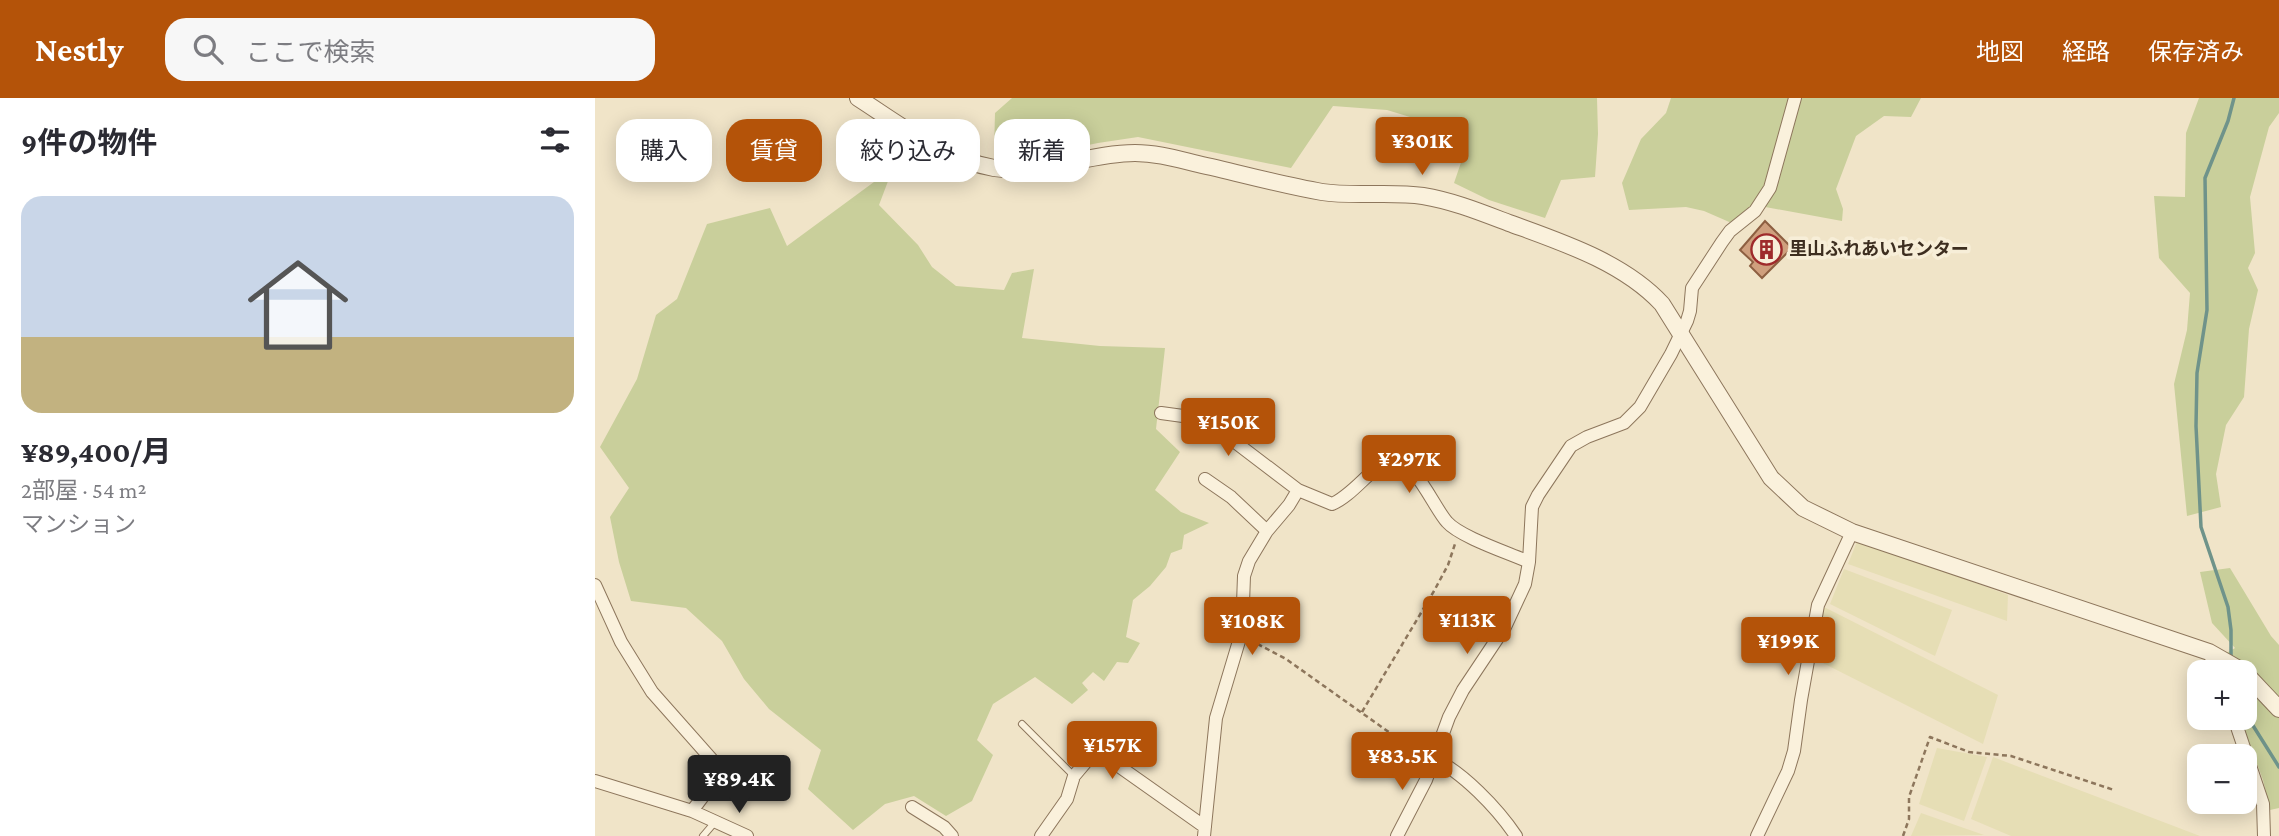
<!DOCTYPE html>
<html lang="ja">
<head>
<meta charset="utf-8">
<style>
  body { margin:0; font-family:"Crimson Pro","Noto Sans JP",serif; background:#f7f7f7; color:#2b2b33; height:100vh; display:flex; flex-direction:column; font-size:26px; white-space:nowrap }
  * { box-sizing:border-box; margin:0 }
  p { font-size:23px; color:#7c7c81 }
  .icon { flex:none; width:38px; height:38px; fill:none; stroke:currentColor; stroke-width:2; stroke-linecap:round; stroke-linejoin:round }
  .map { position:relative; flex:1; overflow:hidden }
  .sheet { display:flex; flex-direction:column; background:#fff; width:595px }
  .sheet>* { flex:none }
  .top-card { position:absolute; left:21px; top:21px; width:665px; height:63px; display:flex; gap:14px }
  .fabs { position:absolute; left:1592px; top:562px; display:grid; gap:14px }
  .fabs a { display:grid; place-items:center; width:70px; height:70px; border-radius:14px; background:#fff; box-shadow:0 4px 18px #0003; font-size:35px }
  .price { position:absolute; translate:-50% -60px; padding:0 16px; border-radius:7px; background:#b45309; color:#fff; font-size:23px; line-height:46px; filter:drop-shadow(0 2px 4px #0008) }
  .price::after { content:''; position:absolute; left:50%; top:42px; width:21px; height:16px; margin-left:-10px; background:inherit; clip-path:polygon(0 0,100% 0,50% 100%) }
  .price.on { background:#222; color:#fff }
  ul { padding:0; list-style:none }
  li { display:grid; align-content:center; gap:14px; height:371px; padding:0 21px }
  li+li { border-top:2px solid #e1e1e2 }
  li span { display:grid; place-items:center; height:217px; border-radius:21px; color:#555 }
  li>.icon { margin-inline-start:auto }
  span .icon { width:126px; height:126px; fill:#fffc; stroke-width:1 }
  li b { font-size:30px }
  h2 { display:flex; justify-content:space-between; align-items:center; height:84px; padding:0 21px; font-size:30px }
  .tag { padding:0 24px; border-radius:21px; background:#fff; box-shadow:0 4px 18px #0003; font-size:24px; line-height:63px }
  .tag.on { background:#b45309; color:#fff }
  header { display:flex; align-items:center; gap:42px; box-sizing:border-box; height:98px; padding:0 35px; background:#b45309; color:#fff }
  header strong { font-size:33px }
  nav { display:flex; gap:38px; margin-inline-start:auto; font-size:24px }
  .search { width:490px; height:63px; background:#f7f7f7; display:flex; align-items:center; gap:18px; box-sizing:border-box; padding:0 24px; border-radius:21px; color:#7c7c81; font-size:26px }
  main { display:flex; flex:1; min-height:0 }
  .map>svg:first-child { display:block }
  .farmland { fill:#e6deb5 }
  .green { fill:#c9cf9b }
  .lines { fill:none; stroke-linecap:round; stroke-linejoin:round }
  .stream { stroke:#6f938a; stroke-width:3.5 }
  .building { fill:#cf9f7d; stroke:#8d5f41; stroke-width:2 }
  .service-casing { stroke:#8d765c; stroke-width:8 }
  .minor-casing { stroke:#8d765c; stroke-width:14 }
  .tertiary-casing { stroke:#8d765c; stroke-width:18 }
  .path { stroke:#8d765c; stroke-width:2.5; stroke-dasharray:5 3.5; stroke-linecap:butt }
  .service { stroke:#faf1dc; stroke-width:6 }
  .minor { stroke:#faf1dc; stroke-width:12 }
  .tertiary { stroke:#faf1dc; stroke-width:16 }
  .labels { text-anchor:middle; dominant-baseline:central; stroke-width:7; stroke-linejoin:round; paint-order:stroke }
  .poi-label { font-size:18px; font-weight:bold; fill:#3d2e20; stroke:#f7eed8; text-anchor:start }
</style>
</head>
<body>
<header>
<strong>Nestly</strong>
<div class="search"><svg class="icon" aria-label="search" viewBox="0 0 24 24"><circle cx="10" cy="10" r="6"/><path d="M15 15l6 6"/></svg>ここで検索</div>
<nav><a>地図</a><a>経路</a><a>保存済み</a></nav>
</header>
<main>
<section class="sheet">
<h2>9件の物件<svg class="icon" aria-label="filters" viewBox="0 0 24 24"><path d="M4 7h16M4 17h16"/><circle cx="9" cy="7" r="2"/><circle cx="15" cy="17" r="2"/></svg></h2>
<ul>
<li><span style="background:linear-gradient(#c9d6e8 65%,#c2b280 0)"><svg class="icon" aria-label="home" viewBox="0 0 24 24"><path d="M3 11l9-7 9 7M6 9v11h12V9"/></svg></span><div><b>¥89,400/月</b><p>2部屋 · 54 m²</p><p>マンション</p></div></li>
</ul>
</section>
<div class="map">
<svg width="1684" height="738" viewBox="0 0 1684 738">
  <rect width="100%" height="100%" fill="#f0e4c8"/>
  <path class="farmland" d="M 1263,441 L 1413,497 L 1412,523 L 1253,466 Z
    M 1249,471 L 1357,512 L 1340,558 L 1235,506 Z
    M 1229,509 L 1403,597 L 1388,646 L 1218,560 Z
    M 1342,650 L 1392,659 L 1369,723 L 1324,706 Z
    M 1398,659 L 1605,738 L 1416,738 L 1376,721 Z
    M 1326,715 L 1389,737 L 1316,738 Z"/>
  <path class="green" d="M 417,0 L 1002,0 L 1003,36 L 1000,79 L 966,82 L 950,120 L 894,102 L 859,85 L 872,47 L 846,19 L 815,19 L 792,12 L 738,8 L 696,70 L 543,39 L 503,45 L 454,55 L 399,53 L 400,15 Z
    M 1076,0 L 1326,0 L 1316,19 L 1289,18 L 1261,38 L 1241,91 L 1248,111 L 1247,123 L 1165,108 L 1148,130 L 1109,113 L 1091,109 L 1034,112 L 1027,85 L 1046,41 L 1071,15 Z
    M 1604,0 L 1684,0 L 1684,15 L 1674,29 L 1655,99 L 1660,155 L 1653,170 L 1663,192 L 1654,231 L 1649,299 L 1631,327 L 1621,376 L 1626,409 L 1592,418 L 1579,286 L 1592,232 L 1595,195 L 1564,160 L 1559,98 L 1590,99 L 1591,35 Z
    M 298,70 L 284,107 L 323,147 L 337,169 L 361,188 L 409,192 L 417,175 L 439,171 L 427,240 L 505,248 L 570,250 L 561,331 L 585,354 L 560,392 L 586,414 L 614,425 L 589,437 L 587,451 L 576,455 L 571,469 L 555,488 L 538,502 L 531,539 L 545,545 L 533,565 L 522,564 L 509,583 L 498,574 L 487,585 L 493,592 L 477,606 L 440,579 L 398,606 L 382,642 L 398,657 L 377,703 L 351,718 L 319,698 L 290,706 L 258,732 L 213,691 L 226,652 L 174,611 L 149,581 L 127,543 L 91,510 L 36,503 L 24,464 L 15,419 L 34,390 L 5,349 L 42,281 L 61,217 L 82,201 L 112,126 L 175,110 L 192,148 Z
    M 1635,470 L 1676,538 L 1684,547 L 1684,710 L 1675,712 L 1668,682 L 1645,620 L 1650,620 L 1650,574 L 1629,574 L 1623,560 L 1640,550 L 1617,525 L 1605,474 Z"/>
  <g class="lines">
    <path class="stream" d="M 1636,561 L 1636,532 L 1633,509 L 1606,429 L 1601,328 L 1602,275 L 1612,212 L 1610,80 L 1633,23 L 1639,0
      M 1650,611 L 1657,626 L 1684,669"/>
  </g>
  <path class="building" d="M 1170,123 L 1197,150 L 1167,180 L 1155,168 L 1158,164 L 1145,152 Z"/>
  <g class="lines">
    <defs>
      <path id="service" d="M 427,626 L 479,678
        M 108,738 L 120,724"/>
      <path id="minor" d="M 566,315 L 588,318 L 619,328 L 703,392 L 737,406 C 759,397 778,366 797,362 C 818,358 839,410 852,424 C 865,439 914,455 934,464
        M 610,381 L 636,399 L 672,433
        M 0,487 L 26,544 L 57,594 L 127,673 L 97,713
        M 1614,554 L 1622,574
        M 1639,620 L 1668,706 L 1669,738
        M 837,660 C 867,673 903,711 921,738
        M 0,683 L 97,713 L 152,738
        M 317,709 L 349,729 L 357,738
        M 446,738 L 472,701 L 479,678 L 501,652 L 610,729
        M 609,738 L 621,620 L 647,533 L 649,478 L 654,463 L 672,433 L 694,407 L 703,392
        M 802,738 L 831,682 L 854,619 L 868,592 L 910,529 L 930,486 L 934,464 L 937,409 L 943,397 L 976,348 L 992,339 L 1029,325 L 1045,309 L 1076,256 L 1092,223 L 1095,213 L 1097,190 L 1127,144 L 1135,133 L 1160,113 L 1175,90 L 1200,0
        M 1162,738 L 1193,673 L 1199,653 L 1206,602 L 1223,507 L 1257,434"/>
      <path id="tertiary" d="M 263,0 C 305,27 348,61 399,70 C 447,78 492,55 540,55 C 562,55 582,61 603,66 C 644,75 686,87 727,94 C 760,99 795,93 828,98 C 858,103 885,114 914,125 C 966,144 1028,164 1067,206 L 1176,380 L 1208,410 L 1257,434 L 1614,554 L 1649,574
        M 1650,575 L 1684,611"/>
    </defs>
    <use href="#service" class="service-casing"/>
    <use href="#minor" class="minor-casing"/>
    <use href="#tertiary" class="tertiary-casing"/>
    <path class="path" d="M 655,542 L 691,561 L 812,647 L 828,655
      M 767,614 L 839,493 L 853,467 L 860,446
      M 1308,738 L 1314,721 L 1314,699 L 1335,639 L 1374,654 L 1416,658 L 1519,692"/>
    <use href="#service" class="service"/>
    <use href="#minor" class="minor"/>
    <use href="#tertiary" class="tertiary"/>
  </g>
  <defs>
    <symbol id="building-ring" viewBox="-11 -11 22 22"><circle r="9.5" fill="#f7eed8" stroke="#9e2a2b" stroke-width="1.5"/><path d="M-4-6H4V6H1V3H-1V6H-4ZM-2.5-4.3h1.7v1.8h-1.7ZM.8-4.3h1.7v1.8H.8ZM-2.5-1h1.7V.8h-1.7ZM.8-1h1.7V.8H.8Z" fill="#9e2a2b"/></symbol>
  </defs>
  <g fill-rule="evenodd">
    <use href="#building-ring" x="1154" y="134" width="35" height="35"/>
  </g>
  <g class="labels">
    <g class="poi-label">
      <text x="1194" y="151">里山ふれあいセンター</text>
    </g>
  </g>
</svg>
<div class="fabs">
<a>+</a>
<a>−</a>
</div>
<b class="price" style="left:827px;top:79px">¥301K</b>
<b class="price" style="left:633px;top:360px">¥150K</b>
<b class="price" style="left:814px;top:397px">¥297K</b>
<b class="price" style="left:872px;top:558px">¥113K</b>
<b class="price" style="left:657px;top:559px">¥108K</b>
<b class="price" style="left:1193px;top:579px">¥199K</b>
<b class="price" style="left:517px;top:683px">¥157K</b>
<b class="price" style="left:807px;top:694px">¥83.5K</b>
<b class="price on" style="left:144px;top:717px">¥89.4K</b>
<div class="top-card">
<a class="tag">購入</a>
<a class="tag on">賃貸</a>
<a class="tag">絞り込み</a>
<a class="tag">新着</a>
</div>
</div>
</main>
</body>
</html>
